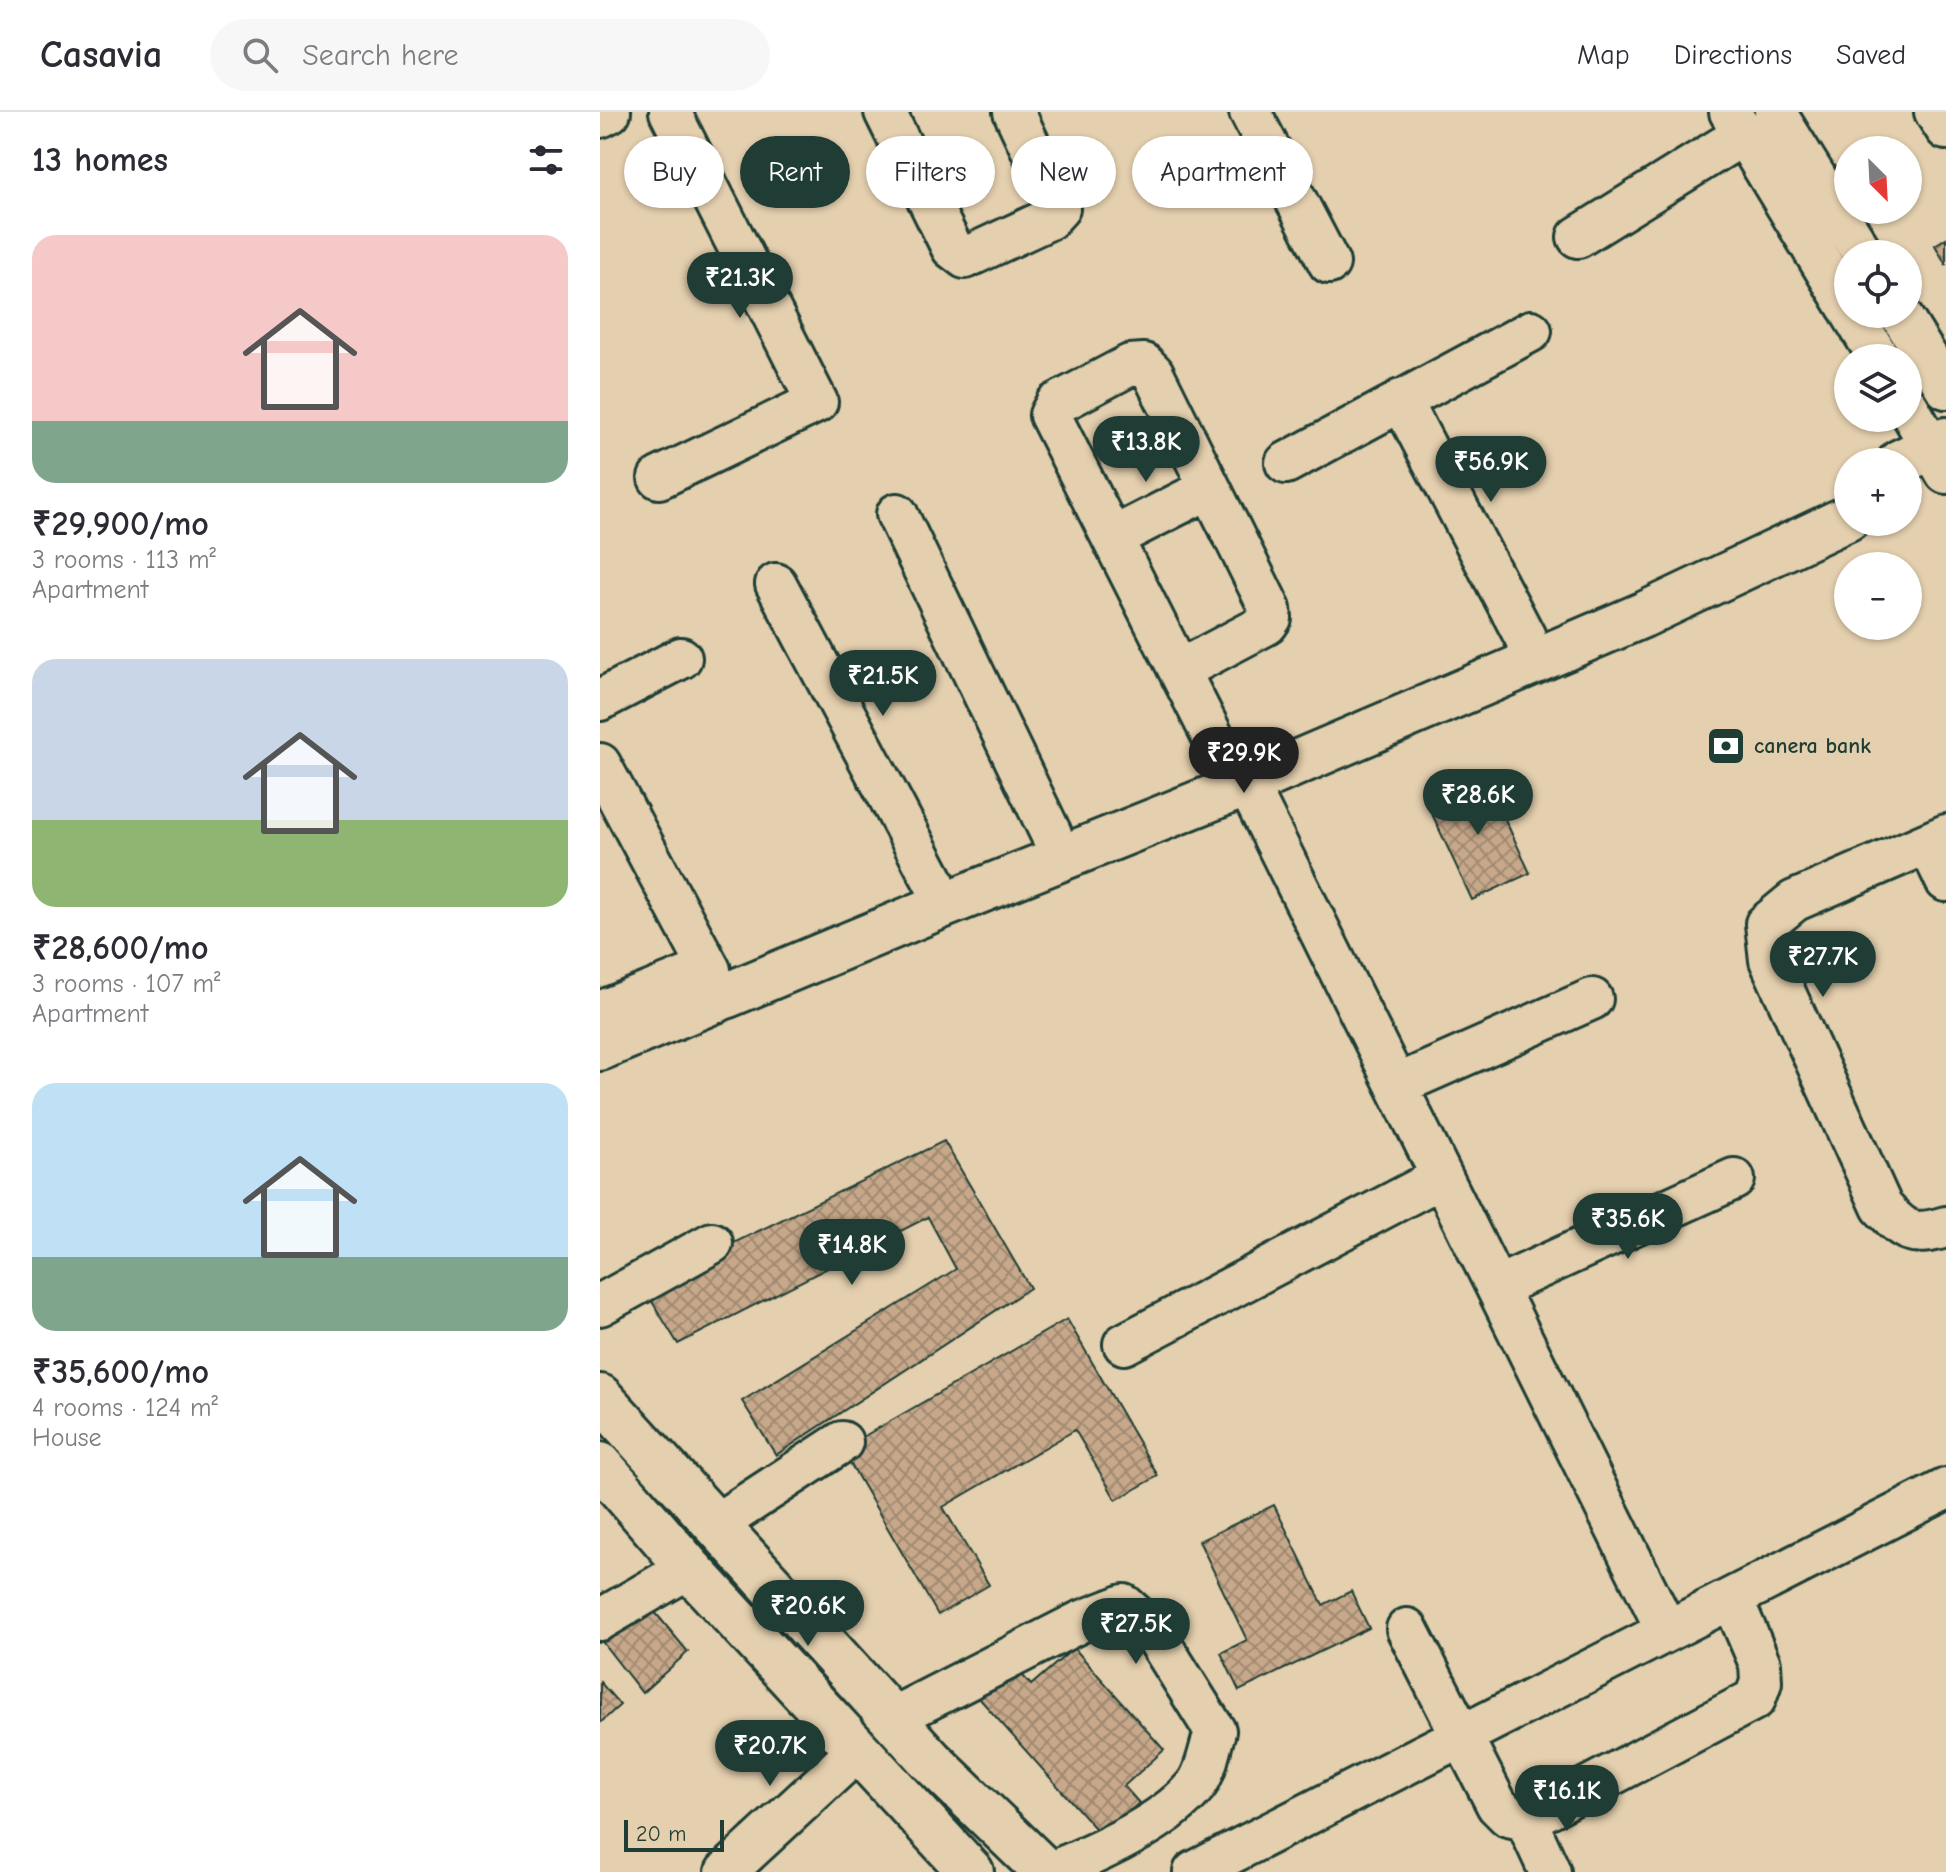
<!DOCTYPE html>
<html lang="en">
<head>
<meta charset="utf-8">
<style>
  body { margin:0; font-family:"Comic Neue",sans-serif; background:#f7f7f7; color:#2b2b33; height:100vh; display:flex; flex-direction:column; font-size:30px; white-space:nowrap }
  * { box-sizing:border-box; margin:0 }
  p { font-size:26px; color:#7c7c81 }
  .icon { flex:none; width:44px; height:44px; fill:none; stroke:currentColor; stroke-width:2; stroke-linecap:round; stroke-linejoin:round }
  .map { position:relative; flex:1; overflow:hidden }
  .details { display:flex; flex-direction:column; background:#fff; width:600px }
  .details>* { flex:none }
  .top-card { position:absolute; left:24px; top:24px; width:760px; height:72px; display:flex; gap:16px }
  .needle { width:52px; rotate:156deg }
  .fabs { position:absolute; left:1234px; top:24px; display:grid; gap:16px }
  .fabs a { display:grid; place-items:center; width:88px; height:88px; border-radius:50%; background:#fff; box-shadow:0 2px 6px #0004; font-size:40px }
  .scale { position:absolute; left:24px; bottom:20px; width:100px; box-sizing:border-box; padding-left:8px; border:4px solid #1f3d34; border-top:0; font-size:22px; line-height:28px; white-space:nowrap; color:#1f3d34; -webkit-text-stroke:6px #e4cfae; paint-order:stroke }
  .price { position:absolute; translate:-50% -68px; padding:0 18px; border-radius:28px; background:#1f3d34; color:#fff; font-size:26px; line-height:52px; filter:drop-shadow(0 2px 4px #0008) }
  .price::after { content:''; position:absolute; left:50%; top:48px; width:24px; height:18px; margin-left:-12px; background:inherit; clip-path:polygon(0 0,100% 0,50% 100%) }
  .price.current { background:#222; color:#fff }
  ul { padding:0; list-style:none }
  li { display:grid; align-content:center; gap:16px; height:424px; padding:0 32px }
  li span { display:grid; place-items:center; height:248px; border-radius:24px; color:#555 }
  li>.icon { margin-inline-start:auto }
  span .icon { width:144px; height:144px; fill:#fffc; stroke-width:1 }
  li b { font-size:34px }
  h2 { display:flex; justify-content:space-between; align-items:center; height:96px; padding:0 32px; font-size:34px }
  .tag { padding:0 28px; border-radius:36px; background:#fff; box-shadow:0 2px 6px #0004; font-size:28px; line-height:72px }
  .tag.current { background:#1f3d34; color:#fff }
  header { display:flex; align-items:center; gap:48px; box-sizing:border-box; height:112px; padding:0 40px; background:#fff; border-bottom:2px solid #e1e1e2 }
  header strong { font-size:38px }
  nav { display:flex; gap:44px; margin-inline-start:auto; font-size:28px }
  .search { width:560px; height:72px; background:#f7f7f7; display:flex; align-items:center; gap:20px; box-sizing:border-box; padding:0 28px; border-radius:44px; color:#7c7c81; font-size:30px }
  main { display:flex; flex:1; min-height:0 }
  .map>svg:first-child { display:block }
  .building { fill:url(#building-cross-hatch); stroke:#1f3d34; stroke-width:2 }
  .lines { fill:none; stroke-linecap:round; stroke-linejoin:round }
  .minor-casing { stroke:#1f3d34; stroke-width:46 }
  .major-casing { stroke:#1f3d34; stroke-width:50 }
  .minor { stroke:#e4cfae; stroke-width:40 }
  .major { stroke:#e4cfae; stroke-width:44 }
  .labels { text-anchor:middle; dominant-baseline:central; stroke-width:6; stroke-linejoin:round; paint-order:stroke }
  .poi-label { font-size:22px; font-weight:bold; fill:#1f3d34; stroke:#e4cfae; text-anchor:start }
</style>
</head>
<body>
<header>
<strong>Casavia</strong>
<div class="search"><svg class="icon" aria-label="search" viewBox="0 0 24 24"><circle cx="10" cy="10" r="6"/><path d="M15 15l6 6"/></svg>Search here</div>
<nav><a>Map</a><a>Directions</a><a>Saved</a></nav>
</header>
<main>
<section class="details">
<h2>13 homes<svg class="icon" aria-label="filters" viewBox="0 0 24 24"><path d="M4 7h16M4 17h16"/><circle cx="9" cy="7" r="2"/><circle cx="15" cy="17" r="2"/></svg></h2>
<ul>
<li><span style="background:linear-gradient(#f6c9c9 75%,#7fa58c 0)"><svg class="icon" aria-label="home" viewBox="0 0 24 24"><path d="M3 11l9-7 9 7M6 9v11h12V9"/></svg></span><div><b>₹29,900/mo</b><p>3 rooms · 113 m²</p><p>Apartment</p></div></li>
<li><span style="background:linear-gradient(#c9d6e8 65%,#8fb573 0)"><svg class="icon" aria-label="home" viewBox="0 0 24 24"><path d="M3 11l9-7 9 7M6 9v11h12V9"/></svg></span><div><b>₹28,600/mo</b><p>3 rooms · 107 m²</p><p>Apartment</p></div></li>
<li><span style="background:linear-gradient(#bfe0f5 70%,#7fa58c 0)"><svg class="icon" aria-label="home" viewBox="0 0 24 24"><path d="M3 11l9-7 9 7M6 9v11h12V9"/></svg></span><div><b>₹35,600/mo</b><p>4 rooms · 124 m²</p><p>House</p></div></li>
</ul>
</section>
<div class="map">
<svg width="1346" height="1760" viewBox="0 0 1346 1760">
  <defs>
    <pattern id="building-cross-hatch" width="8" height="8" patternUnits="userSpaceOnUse" patternTransform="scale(2)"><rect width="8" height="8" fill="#c7a88a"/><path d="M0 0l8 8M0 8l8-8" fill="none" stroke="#a18a72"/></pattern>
  </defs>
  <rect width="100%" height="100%" fill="#e4cfae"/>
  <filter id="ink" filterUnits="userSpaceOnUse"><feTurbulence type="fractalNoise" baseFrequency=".0125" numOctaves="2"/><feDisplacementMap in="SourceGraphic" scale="16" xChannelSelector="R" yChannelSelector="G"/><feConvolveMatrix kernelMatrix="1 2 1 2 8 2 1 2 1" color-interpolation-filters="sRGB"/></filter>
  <g filter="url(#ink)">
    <path class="building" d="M 1346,126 L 1346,153 L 1335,133 Z
      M 884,662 L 930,761 L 872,788 L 826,689 Z
      M 344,1029 L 430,1176 L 176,1343 L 142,1289 L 356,1157 L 328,1105 L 78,1232 L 43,1175 Z
      M 467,1207 L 558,1364 L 516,1388 L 475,1318 L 343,1395 L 389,1473 L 338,1503 L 242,1337 Z
      M 674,1393 L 723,1493 L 751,1479 L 769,1516 L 639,1579 L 621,1541 L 647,1528 L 599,1429 Z
      M 54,1499 L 88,1540 L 42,1581 L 0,1527 Z
      M 474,1536 L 564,1638 L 524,1674 L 539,1691 L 502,1724 L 379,1586 L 415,1555 L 431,1573 Z
      M 0,1570 L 20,1593 L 0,1611 Z"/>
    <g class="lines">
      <defs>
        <path id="minor" d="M 285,0 L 352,136 L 365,146 L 449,107 L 459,96 L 414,0
          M 650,0 L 729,151
          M 1130,0 L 1248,195
          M 1175,0 L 1263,142
          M 1335,0 L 1346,17
          M 0,5 L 10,0
          M 978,125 L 1144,22
          M 1252,202 L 1279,246
          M 1300,202 L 1346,276
          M 801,288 L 925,525
          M 1308,295 L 1346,361
          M 686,351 L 931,219
          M 59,366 L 217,290 L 70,0
          M 297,402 L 451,722
          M 512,426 L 610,376
          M 176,472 L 334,770
          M 580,558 L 667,512 L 671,506 L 670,497 L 553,261 L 544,252 L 530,253 L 456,292 L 450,303 L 627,653
          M 0,588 L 81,546
          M 0,652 L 110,858
          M 647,672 L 1067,1519
          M 1346,723 L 1194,789 L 1166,812 L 1170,848 L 1282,1095 C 1305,1120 1312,1125 1346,1115
          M 1328,731 L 1346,769
          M 797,973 L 992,887
          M 897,1175 L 1134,1067
          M 0,1193 L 112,1131
          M 524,1232 L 842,1065
          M 115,1413 L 242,1330
          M 0,1508 L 89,1456
          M 807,1517 L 897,1693 L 908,1704 L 926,1708 L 1155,1587 L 1161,1570 L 1160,1552 L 1132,1486
          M 292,1606 L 480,1510 L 524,1493 L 552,1518 L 615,1619 C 610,1635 606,1660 596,1673 C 566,1711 496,1742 451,1760
          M 926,1708 L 950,1760
          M 126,1760 L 257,1639
          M 594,1760 L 1346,1377"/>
        <path id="major" d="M 1300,350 L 1346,328
          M 0,902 L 98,863
          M 0,936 L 344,793 L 647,672 L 1043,503 L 1248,406
          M 0,1285 L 331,1649 L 446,1760
          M 0,1353 L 89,1456 L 371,1760"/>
      </defs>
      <use href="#minor" class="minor-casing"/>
      <use href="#major" class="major-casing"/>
      <use href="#minor" class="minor"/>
      <use href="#major" class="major"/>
    </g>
  </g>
  <defs>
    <symbol id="bank-square" viewBox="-11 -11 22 22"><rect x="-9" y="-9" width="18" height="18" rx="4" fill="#1f3d34" stroke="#e4cfae"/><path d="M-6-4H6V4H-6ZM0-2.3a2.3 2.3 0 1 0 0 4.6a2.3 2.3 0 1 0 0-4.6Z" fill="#fff"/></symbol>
  </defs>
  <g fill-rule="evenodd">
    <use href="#bank-square" x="1104" y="612" width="44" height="44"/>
  </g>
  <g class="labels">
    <g class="poi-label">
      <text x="1154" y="634">canera bank</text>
    </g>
  </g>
</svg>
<div class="fabs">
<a><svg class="needle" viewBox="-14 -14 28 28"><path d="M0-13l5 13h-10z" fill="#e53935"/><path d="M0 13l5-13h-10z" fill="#7c7c81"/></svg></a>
<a><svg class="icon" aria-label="locate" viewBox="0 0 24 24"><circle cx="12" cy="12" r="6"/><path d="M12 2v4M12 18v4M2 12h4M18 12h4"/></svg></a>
<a><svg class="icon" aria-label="layers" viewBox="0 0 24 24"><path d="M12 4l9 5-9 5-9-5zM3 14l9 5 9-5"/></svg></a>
<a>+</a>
<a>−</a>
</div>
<div class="scale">20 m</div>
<b class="price" style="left:140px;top:208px">₹21.3K</b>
<b class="price" style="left:546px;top:372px">₹13.8K</b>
<b class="price" style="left:891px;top:392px">₹56.9K</b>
<b class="price" style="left:283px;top:606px">₹21.5K</b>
<b class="price current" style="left:644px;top:683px">₹29.9K</b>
<b class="price" style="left:878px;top:725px">₹28.6K</b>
<b class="price" style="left:1223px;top:887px">₹27.7K</b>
<b class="price" style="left:1028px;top:1149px">₹35.6K</b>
<b class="price" style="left:252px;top:1175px">₹14.8K</b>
<b class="price" style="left:208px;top:1536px">₹20.6K</b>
<b class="price" style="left:536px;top:1554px">₹27.5K</b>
<b class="price" style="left:170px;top:1676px">₹20.7K</b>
<b class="price" style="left:967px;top:1721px">₹16.1K</b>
<div class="top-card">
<a class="tag">Buy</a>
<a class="tag current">Rent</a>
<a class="tag">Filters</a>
<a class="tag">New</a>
<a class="tag">Apartment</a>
</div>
</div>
</main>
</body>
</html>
